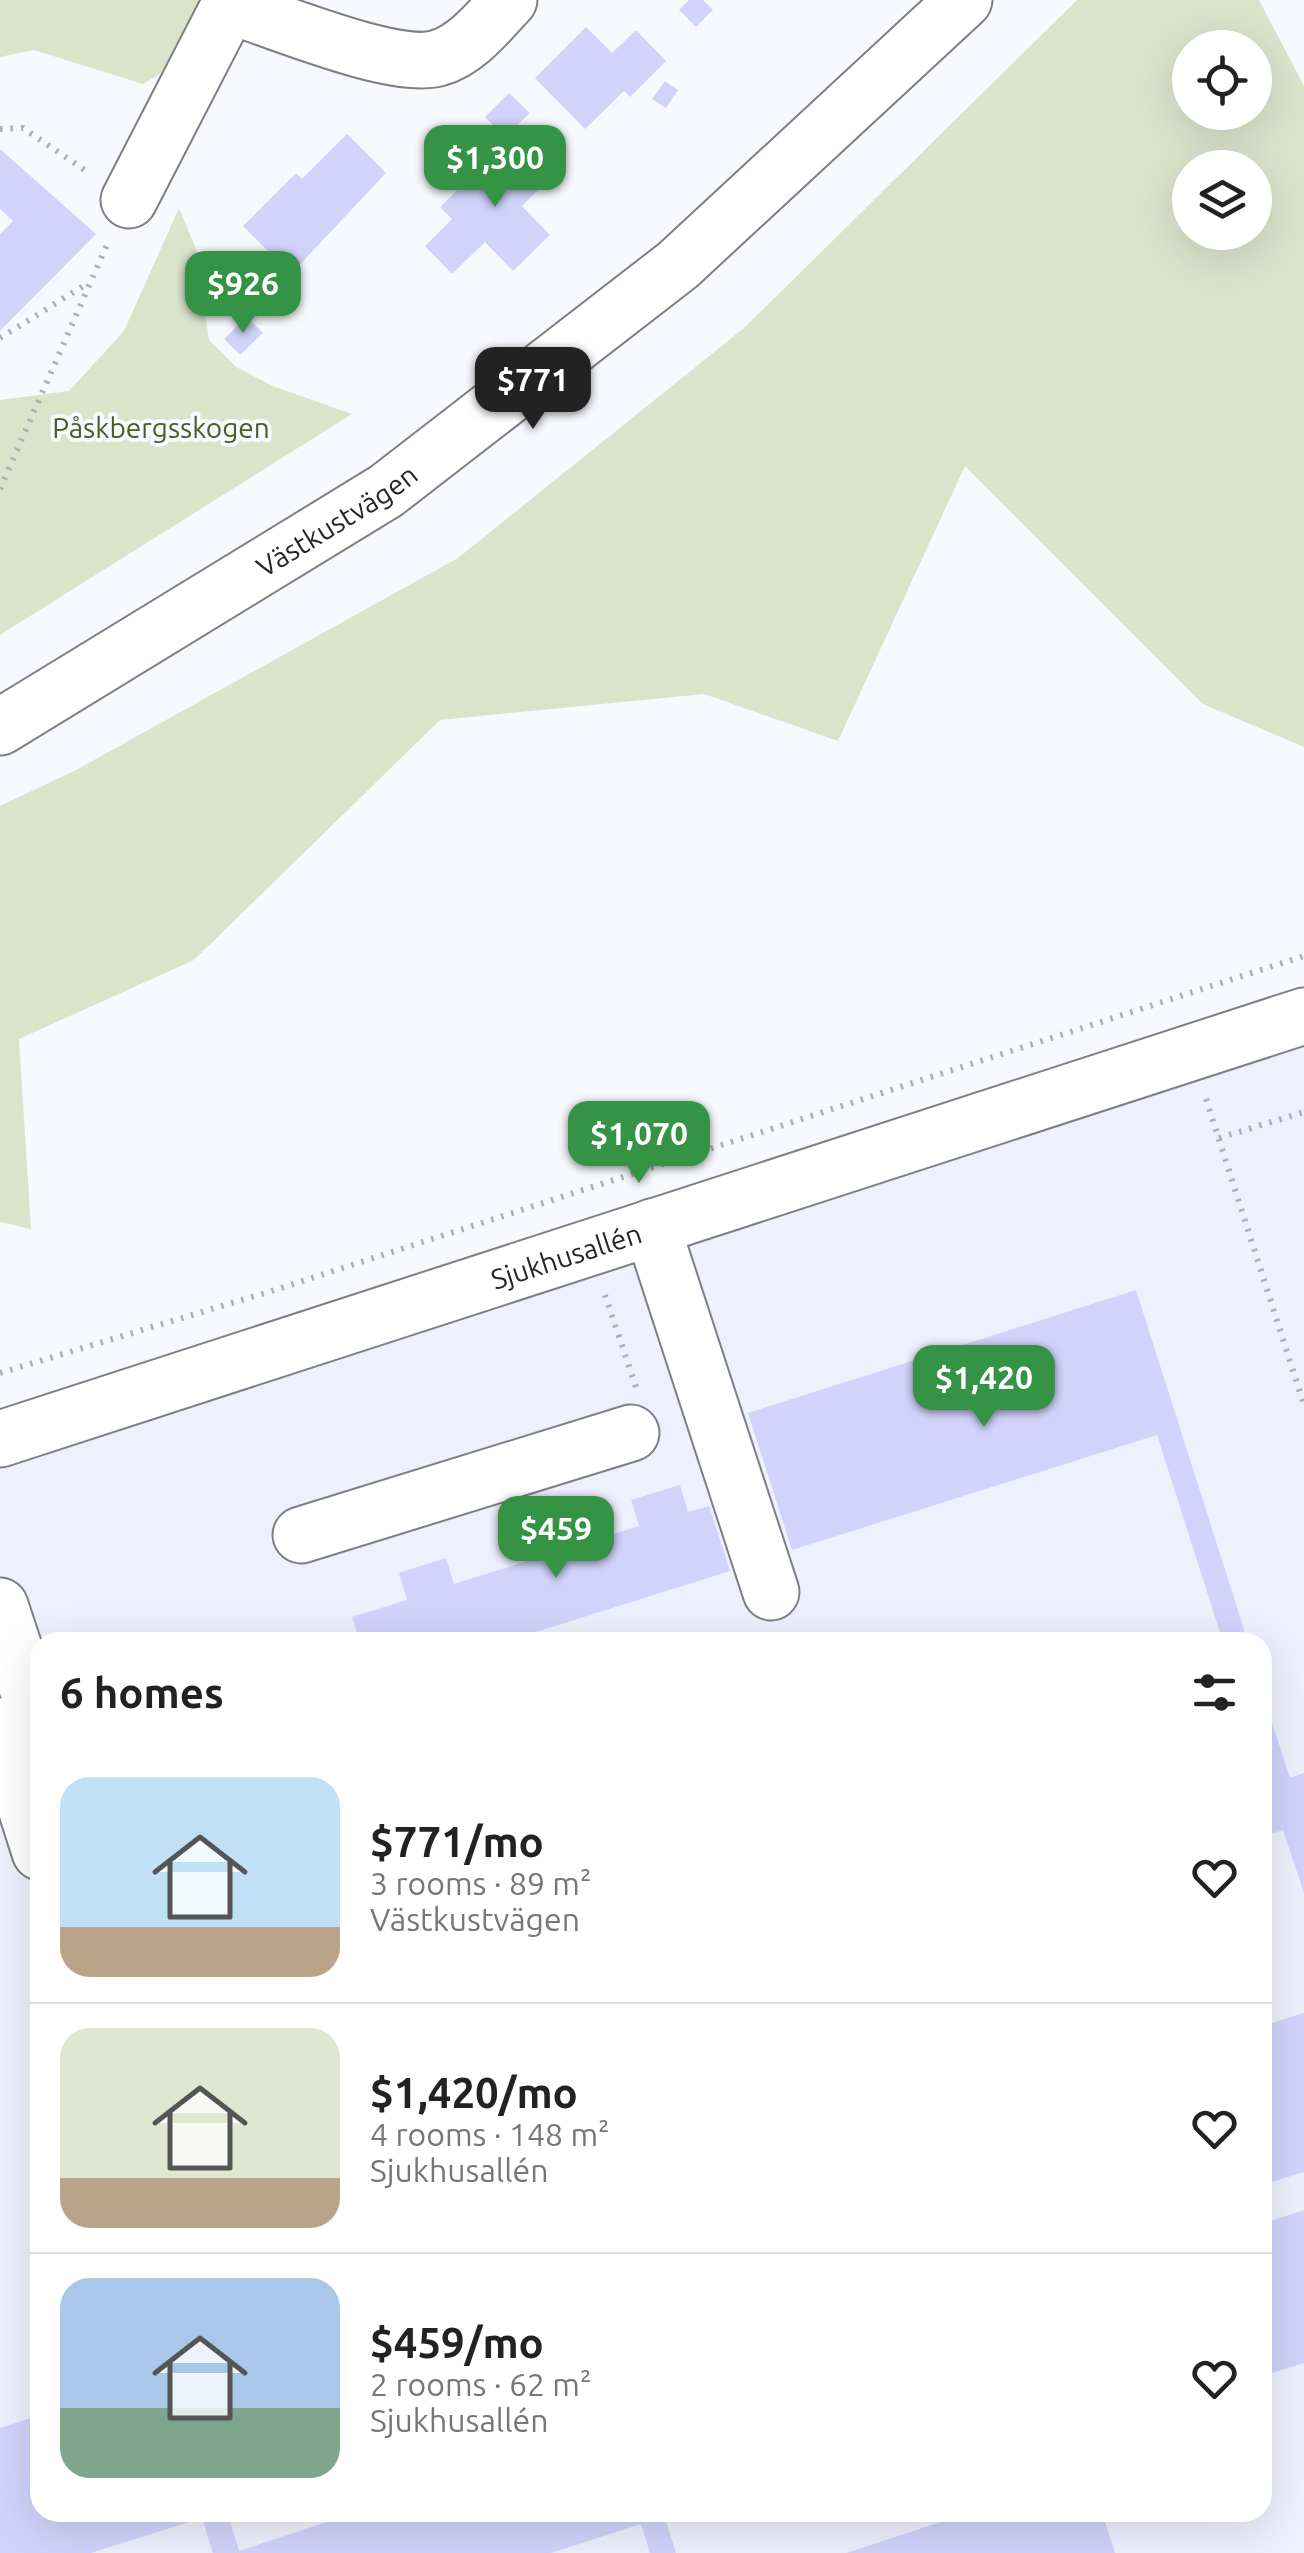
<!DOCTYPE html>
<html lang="en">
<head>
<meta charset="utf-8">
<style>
  body { margin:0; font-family:Ubuntu,sans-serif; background:#f6f6f6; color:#222; height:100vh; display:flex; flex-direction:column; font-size:38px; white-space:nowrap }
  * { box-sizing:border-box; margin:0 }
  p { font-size:32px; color:#767676 }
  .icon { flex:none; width:55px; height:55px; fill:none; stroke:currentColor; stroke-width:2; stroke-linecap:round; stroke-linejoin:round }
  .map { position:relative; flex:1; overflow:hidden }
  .sheet { position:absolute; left:30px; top:1632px; width:1242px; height:890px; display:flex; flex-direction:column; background:#fff; border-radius:30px; box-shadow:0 10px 40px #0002 }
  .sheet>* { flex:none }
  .tools { position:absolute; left:1172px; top:30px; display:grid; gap:20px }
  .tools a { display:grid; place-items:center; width:100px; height:100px; border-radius:50%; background:#fff; box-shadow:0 10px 40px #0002; font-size:50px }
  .price { position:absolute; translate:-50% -85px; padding:0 22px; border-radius:20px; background:#359345; color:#fff; font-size:32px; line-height:65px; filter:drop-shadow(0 2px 5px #0008) }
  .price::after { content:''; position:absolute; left:50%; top:60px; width:30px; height:22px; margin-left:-15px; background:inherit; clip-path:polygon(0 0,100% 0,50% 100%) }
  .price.current { background:#222; color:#fff }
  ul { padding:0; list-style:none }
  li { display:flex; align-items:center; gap:30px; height:250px; padding:0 30px }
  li+li { border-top:2px solid #e0e0e0 }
  li span { display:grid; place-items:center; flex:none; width:280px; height:200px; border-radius:30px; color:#555 }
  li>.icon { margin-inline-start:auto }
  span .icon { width:120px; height:120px; fill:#fffc; stroke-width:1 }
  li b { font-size:42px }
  h2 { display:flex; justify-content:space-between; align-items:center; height:120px; padding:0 30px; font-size:42px }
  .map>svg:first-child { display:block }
  .built { fill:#eff0fd; fill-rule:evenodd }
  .green { fill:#dbe3cb; fill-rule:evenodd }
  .building { fill:#d1d3fb }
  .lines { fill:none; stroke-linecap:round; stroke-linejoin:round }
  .minor-casing { stroke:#7e7f83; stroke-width:59 }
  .path { stroke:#aeafb3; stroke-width:6; stroke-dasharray:2.5 8; stroke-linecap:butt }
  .minor { stroke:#fff; stroke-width:55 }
  .labels { text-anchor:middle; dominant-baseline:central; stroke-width:8; stroke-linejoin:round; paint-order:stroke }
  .park-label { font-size:28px; fill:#4c5c23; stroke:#f8f9fe }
  .street-label { font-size:28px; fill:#252527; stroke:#f8f9fe }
</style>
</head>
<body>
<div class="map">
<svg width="1304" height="2553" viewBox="0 0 1304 2553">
  <rect width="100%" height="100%" fill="#f8f9fe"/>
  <path class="built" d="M 1304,1043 L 1304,2553 L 0,2553 L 0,1459 ZM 40,1642 L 1262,1642 L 1262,2512 L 40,2512 Z"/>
  <path class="green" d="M 0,0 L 210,0 L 168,69 L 143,84 L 34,50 L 0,57 Z
    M 1077,0 L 1259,0 L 1304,86 L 1304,747 L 1203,704 L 965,466 L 838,741 L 704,694 L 440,720 L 194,960 L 19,1039 L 31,1229 L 0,1222 L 0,806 L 76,770 L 458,558 L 744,328 ZM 1190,48 L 1255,48 L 1255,112 L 1190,112 ZM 1190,168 L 1255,168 L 1255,232 L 1190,232 Z
    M 179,208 L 196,249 L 209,340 L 236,367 L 275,387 L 352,414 L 0,635 L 0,400 L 69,391 L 124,331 Z"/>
  <path class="building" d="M 689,0 L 703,0 L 713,10 L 696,27 L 679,10 Z
    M 586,27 L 612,53 L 636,30 L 666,61 L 630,97 L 624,91 L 585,129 L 535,78 Z
    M 665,81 L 678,90 L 666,108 L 652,99 Z
    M 509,93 L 530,113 L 505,137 L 485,117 Z
    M 347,134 L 386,173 L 291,274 L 243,226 L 296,173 L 302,179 Z
    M 515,134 L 554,174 L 522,206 L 550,235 L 513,271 L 485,242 L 452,274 L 425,246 L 452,219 L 440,207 Z
    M 0,149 L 96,234 L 0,331 L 0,234 L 13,221 L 0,209 Z
    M 247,317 L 263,333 L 240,355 L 224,339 Z
    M 1136,1290 L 1248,1642 L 1223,1642 L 1157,1435 L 792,1550 L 748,1413 Z
    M 680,1485 L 688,1512 L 709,1506 L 730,1571 L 504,1642 L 360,1642 L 352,1617 L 407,1600 L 399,1573 L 446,1558 L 454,1584 L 639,1526 L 631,1500 Z
    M 1262,1692 L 1290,1778 L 1304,1773 L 1304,1893 L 1283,1830 L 1262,1837 Z
    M 1304,2013 L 1304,2172 L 1262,2185 L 1262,2026 Z
    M 1304,2210 L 1304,2363 L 1262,2376 L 1262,2224 Z
    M 40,2415 L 40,2512 L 227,2512 L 239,2551 L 357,2512 L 680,2512 L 665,2518 L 676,2553 L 650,2553 L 641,2524 L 551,2553 L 213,2553 L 202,2518 L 91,2553 L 0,2553 L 0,2428 Z
    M 971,2512 L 1102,2512 L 1115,2553 L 846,2553 Z"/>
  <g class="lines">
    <defs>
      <g id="minor">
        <path d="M 231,6 C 277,21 397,71 438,58 C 467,50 489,21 509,0"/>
        <path d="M 129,200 L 232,0"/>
        <path id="s1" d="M 0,727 L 386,491 L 678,265 L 964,0"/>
        <path d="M 652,1227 L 771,1592"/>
        <path id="s2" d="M 0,1439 L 1304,1016"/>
        <path d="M 301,1535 L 631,1433"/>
        <path d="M 0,1606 L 40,1727"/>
        <path d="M 0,1726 L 40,1852"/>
      </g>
    </defs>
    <use href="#minor" class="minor-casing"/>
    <path class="path" d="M 0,129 L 23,128 L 89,173
      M 0,338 L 85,285
      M 0,489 L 109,240
      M 1206,1099 L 1304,1405
      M 1219,1138 L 1304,1112
      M 605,1295 L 636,1387
      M 0,1373 L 278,1289 L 1304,956"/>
    <use href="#minor" class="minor"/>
  </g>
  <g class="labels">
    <g class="park-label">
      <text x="161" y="427">Påskbergsskogen</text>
    </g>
    <g class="street-label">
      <text stroke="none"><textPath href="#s1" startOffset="395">Västkustvägen</textPath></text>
      <text stroke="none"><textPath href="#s2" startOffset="595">Sjukhusallén</textPath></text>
    </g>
  </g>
</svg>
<div class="tools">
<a><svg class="icon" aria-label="locate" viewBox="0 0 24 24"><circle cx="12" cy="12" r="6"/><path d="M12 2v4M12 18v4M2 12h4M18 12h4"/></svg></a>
<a><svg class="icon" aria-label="layers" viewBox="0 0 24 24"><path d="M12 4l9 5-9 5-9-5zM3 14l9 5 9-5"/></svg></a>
</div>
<b class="price" style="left:495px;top:210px">$1,300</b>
<b class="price" style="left:243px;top:336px">$926</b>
<b class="price current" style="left:533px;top:432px">$771</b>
<b class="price" style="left:639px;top:1186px">$1,070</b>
<b class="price" style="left:984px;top:1430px">$1,420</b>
<b class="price" style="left:556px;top:1581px">$459</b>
<section class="sheet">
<h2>6 homes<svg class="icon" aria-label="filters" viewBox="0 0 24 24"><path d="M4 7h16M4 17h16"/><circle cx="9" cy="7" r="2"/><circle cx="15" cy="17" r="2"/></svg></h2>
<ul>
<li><span style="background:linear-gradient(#bfe0f5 75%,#b9a48a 0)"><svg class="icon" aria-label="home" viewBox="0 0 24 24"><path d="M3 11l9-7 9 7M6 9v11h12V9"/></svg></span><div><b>$771/mo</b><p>3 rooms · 89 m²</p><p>Västkustvägen</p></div><svg class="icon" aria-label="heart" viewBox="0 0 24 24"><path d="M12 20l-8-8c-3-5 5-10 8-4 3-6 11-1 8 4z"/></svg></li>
<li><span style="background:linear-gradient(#dfe7d0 75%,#b9a48a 0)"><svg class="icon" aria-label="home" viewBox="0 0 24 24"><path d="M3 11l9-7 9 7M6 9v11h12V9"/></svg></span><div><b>$1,420/mo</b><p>4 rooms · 148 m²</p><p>Sjukhusallén</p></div><svg class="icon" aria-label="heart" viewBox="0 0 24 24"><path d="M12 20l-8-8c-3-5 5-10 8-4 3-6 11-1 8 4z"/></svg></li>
<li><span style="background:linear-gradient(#a9c7e8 65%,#7fa58c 0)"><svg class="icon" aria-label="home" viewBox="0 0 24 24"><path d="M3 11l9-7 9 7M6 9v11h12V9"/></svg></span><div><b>$459/mo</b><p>2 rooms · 62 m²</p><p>Sjukhusallén</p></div><svg class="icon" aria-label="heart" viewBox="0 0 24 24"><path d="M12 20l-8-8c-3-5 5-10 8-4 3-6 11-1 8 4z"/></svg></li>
</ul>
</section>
</div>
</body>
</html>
